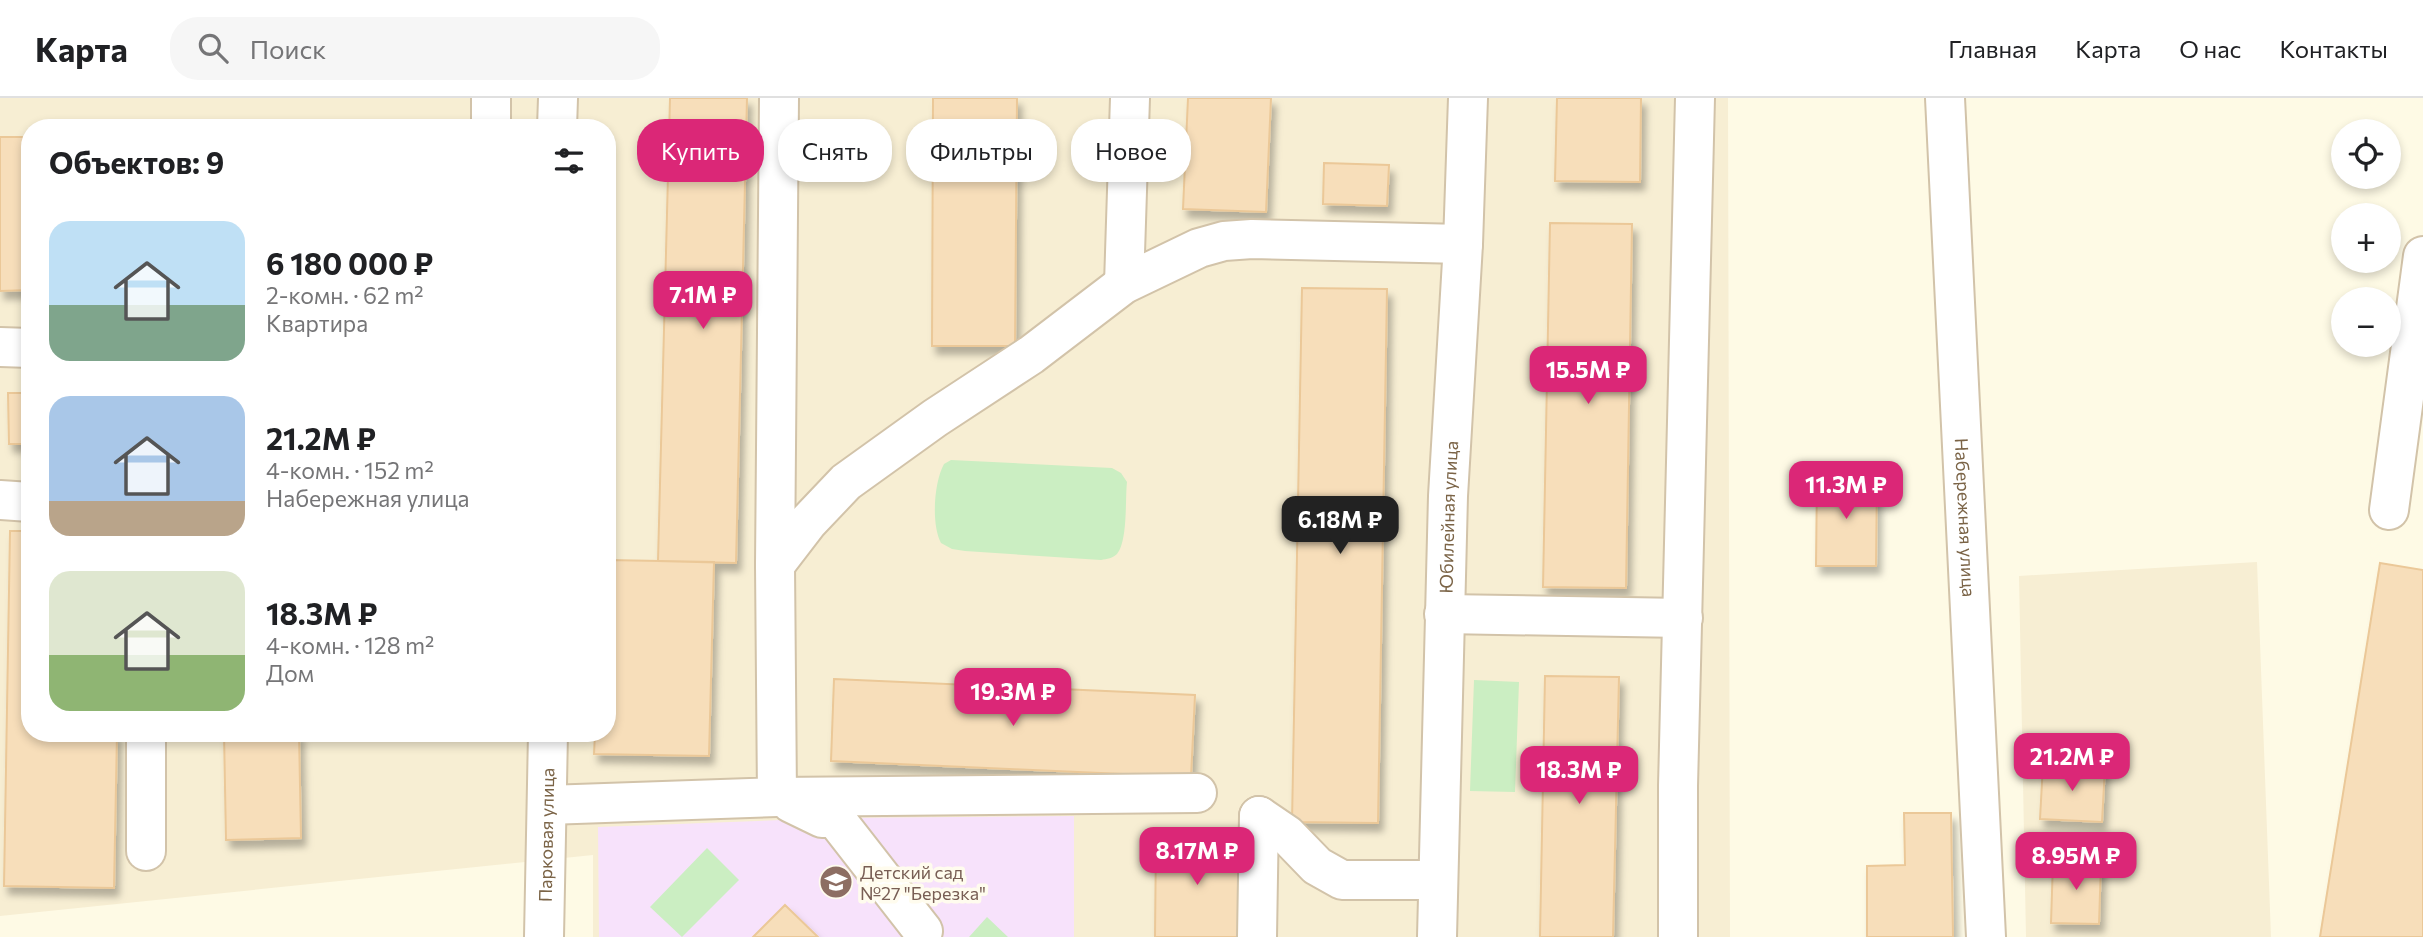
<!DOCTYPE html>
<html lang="ru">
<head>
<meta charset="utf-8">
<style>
  body { margin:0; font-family:Commissioner,sans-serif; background:#f6f6f6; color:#202124; height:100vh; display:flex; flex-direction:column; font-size:26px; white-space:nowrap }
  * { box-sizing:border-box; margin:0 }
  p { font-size:23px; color:#757577 }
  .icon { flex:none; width:38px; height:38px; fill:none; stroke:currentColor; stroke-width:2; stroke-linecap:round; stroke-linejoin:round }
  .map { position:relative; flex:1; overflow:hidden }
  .panel { position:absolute; left:21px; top:21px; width:595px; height:623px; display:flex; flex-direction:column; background:#fff; border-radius:28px; box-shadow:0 4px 10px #0003 }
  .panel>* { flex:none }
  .hud { position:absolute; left:637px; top:21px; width:665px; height:63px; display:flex; gap:14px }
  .tools { position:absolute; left:2331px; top:21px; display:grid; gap:14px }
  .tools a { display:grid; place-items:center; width:70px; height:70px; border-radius:50%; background:#fff; box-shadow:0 4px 10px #0003; font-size:35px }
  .price { position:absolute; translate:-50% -60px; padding:0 16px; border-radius:14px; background:#db2777; color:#fff; font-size:23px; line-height:46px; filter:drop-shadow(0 2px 4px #0008) }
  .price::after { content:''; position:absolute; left:50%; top:42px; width:21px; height:16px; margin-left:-10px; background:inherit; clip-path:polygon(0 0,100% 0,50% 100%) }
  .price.current { background:#222; color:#fff }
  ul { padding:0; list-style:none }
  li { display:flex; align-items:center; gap:21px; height:175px; padding:0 28px }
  li span { display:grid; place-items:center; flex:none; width:196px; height:140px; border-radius:21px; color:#555 }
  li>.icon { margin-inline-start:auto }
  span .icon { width:84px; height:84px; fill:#fffc; stroke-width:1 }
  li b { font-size:30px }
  h2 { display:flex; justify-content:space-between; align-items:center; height:84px; padding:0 28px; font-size:30px }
  .tag { padding:0 24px; border-radius:28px; background:#fff; box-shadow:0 4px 10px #0003; font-size:24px; line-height:63px }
  .tag.current { background:#db2777; color:#fff }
  header { display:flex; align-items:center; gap:42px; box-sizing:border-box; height:98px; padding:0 35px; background:#fff; border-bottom:2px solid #e0e0e0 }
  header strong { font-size:33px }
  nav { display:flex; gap:38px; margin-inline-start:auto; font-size:24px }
  .search { width:490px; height:63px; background:#f6f6f6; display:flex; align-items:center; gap:18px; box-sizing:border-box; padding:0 24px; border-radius:28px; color:#757577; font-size:26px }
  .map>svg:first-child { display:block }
  .residential { fill:#f7eed3; fill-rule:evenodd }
  .education { fill:#f7e2fb }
  .green { fill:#cbeec2 }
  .building { fill:#f7deba; stroke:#ebc898; stroke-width:2; filter:url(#shadow) }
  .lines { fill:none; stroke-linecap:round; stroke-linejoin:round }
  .minor-casing { stroke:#d2c3a9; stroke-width:42 }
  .minor { stroke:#fff; stroke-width:38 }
  .labels { text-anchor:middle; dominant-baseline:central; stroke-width:7; stroke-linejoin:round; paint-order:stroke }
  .street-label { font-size:18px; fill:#7b6447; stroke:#fffcee }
  .education-label { font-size:18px; fill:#785e54; stroke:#fffcee; text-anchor:start }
</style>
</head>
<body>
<header>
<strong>Карта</strong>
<div class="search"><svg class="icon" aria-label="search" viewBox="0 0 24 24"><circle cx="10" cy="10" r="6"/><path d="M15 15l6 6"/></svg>Поиск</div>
<nav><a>Главная</a><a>Карта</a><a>О нас</a><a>Контакты</a></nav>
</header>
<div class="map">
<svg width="2423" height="839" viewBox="0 0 2423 839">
  <defs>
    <filter id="shadow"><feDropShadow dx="4.5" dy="8" stdDeviation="3.5" flood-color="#0004"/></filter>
  </defs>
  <rect width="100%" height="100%" fill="#fefae5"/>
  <path class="residential" d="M 0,0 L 1728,0 L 1730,839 L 593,839 L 593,757 L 0,818 ZM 30,30 L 607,30 L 607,635 L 30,635 Z
    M 2257,464 L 2271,839 L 2026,839 L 2019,478 Z"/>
  <path class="education" d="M 1074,718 L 1074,839 L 599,839 L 598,729 L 835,720 Z"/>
  <path class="green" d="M 951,362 L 1112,370 L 1121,375 L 1127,384 C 1125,401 1128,443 1117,456 C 1113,460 1107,461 1101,462 L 965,453 L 952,451 L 941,445 C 931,426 934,384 944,366 Z
    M 1474,582 L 1519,584 L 1515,694 L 1470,693 Z
    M 707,750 L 739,782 L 682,839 L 650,809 Z
    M 987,819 L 1008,839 L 969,839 Z"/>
  <path class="building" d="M 670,0 L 747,0 L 736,465 L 658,463 Z
    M 933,0 L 1017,0 L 1015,248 L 932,248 Z
    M 1188,0 L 1271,0 L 1266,114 L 1183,111 Z
    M 1557,0 L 1641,0 L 1640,84 L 1555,83 Z
    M 0,39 L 30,39 L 30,192 L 0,193 Z
    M 1324,65 L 1389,67 L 1387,108 L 1323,106 Z
    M 1550,125 L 1632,126 L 1626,490 L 1543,489 Z
    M 1302,190 L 1387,191 L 1378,725 L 1292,724 Z
    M 8,295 L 30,295 L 30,346 L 9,346 Z
    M 1817,377 L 1877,378 L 1876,468 L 1816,468 Z
    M 10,433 L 30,433 L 30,635 L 117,635 L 114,790 L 4,788 Z
    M 607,462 L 714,464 L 709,658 L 594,656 L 595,635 L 607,635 Z
    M 2380,465 L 2423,472 L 2423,839 L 2320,839 Z
    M 1545,578 L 1619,579 L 1613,839 L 1540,839 Z
    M 834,581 L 1195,597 L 1191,679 L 831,663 Z
    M 224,635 L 299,635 L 301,740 L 226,742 Z
    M 2043,666 L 2105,669 L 2102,724 L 2040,721 Z
    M 1904,715 L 1951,715 L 1953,839 L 1867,839 L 1867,768 L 1905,767 Z
    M 1156,739 L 1240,741 L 1238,839 L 1155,839 Z
    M 2053,763 L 2101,764 L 2099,826 L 2051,825 Z
    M 785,807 L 818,839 L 753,839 Z"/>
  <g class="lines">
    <defs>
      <g id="minor">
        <path d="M 491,0 L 491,30"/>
        <path id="s1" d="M 1945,0 L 1986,839"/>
        <path d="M 557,30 L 558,0"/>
        <path d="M 1124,186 L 1130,0"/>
        <path d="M 0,249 L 30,250"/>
        <path d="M 0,402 L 30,404"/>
        <path d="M 2389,412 L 2423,158"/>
        <path d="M 775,467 L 808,424 L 846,384 L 935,320 L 1031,257 L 1124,186 L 1199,150 L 1224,143 L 1252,141 L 1463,146"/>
        <path d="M 1444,516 L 1683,520"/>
        <path d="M 777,699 L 1197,695"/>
        <path d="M 791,705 L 822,720 L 835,720 L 923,833"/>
        <path d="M 547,707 L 777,699 L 775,467 L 779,0"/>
        <path d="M 1259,718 L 1287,737 L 1317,768 L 1342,782 L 1438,782"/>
        <path d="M 146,753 L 146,635"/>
        <path id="s2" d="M 544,839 L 548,635"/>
        <path d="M 1257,839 L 1259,718"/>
        <path id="s3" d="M 1437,839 L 1448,398 L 1463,146 L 1468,0"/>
        <path d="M 1678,839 L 1678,688 L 1695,0"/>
      </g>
    </defs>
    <use href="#minor" class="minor-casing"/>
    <use href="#minor" class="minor"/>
  </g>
  <defs>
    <symbol id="school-disc" viewBox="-11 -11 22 22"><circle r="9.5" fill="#8d6e63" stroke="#fffcee"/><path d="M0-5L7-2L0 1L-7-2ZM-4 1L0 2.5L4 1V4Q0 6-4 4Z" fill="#fff"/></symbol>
  </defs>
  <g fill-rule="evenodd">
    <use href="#school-disc" x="817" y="765" width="38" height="38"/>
  </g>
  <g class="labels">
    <g class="street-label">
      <text stroke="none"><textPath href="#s3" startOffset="420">Юбилейная улица</textPath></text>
      <text stroke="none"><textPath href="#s1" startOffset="420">Набережная улица</textPath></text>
      <text stroke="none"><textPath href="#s2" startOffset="102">Парковая улица</textPath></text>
    </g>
    <g class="education-label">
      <text x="860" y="774">Детский сад<tspan x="860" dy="21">№27 "Березка"</tspan></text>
    </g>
  </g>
</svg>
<div class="tools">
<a><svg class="icon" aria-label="locate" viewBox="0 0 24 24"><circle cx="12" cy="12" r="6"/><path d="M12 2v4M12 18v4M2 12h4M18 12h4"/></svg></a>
<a>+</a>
<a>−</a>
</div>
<b class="price" style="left:703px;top:233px">7.1M ₽</b>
<b class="price" style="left:1588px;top:308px">15.5M ₽</b>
<b class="price" style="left:1846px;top:423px">11.3M ₽</b>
<b class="price current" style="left:1340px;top:458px">6.18M ₽</b>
<b class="price" style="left:1013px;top:630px">19.3M ₽</b>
<b class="price" style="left:2072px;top:695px">21.2M ₽</b>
<b class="price" style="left:1579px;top:708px">18.3M ₽</b>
<b class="price" style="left:1197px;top:789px">8.17M ₽</b>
<b class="price" style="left:2076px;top:794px">8.95M ₽</b>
<div class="hud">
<a class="tag current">Купить</a>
<a class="tag">Снять</a>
<a class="tag">Фильтры</a>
<a class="tag">Новое</a>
</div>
<section class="panel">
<h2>Объектов: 9<svg class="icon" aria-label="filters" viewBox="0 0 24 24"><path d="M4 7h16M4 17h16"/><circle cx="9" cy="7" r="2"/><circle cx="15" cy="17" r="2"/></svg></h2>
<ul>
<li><span style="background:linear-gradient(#bfe0f5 60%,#7fa58c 0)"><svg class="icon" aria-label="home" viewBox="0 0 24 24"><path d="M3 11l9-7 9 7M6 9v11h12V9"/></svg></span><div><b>6 180 000 ₽</b><p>2-комн. · 62 m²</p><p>Квартира</p></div></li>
<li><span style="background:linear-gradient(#a9c7e8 75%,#b9a48a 0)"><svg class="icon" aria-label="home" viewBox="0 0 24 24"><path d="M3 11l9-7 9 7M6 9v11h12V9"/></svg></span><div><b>21.2M ₽</b><p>4-комн. · 152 m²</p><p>Набережная улица</p></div></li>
<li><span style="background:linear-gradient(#dfe7d0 60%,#8fb573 0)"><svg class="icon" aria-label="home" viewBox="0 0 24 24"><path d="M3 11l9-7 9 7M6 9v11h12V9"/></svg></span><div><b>18.3M ₽</b><p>4-комн. · 128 m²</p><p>Дом</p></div></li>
</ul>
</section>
</div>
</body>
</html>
